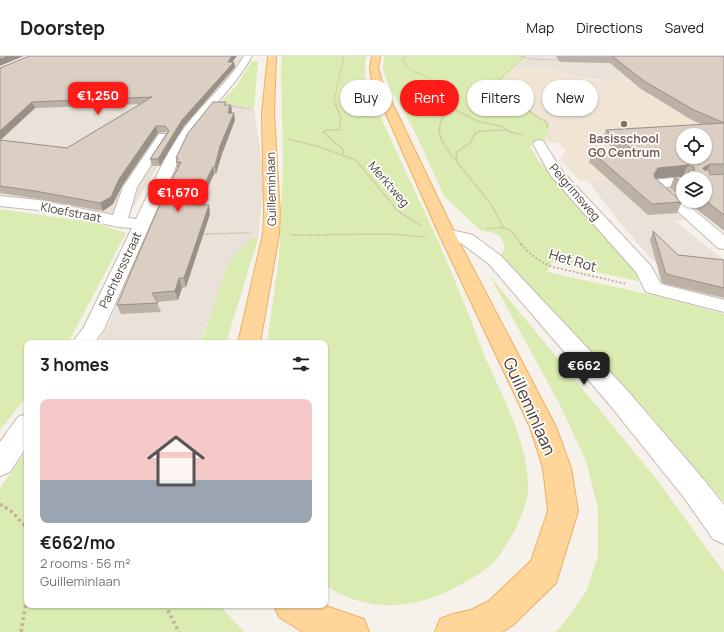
<!DOCTYPE html>
<html lang="en">
<head>
<meta charset="utf-8">
<style>
  body { margin:0; font-family:Manrope,sans-serif; background:#f2f2f2; color:#202124; height:100vh; display:flex; flex-direction:column; font-size:15px; white-space:nowrap }
  * { box-sizing:border-box; margin:0 }
  p { font-size:13px; color:#757577 }
  .icon { flex:none; width:22px; height:22px; fill:none; stroke:currentColor; stroke-width:2; stroke-linecap:round; stroke-linejoin:round }
  .map { position:relative; flex:1; overflow:hidden }
  .details { position:absolute; left:24px; top:284px; width:304px; height:268px; display:flex; flex-direction:column; background:#fff; border-radius:8px; box-shadow:0 1px 3px #0004 }
  .details>* { flex:none }
  .top-card { position:absolute; left:340px; top:24px; width:324px; height:36px; display:flex; gap:8px }
  .tools { position:absolute; left:676px; top:72px; display:grid; gap:8px }
  .tools a { display:grid; place-items:center; width:36px; height:36px; border-radius:50%; background:#fff; box-shadow:0 1px 3px #0004; font-size:20px }
  .price { position:absolute; translate:-50% -34px; padding:0 9px; border-radius:8px; background:#ff1c18; color:#fff; font-size:13px; line-height:26px; filter:drop-shadow(0 1px 2px #0008) }
  .price::after { content:''; position:absolute; left:50%; top:24px; width:12px; height:9px; margin-left:-6px; background:inherit; clip-path:polygon(0 0,100% 0,50% 100%) }
  .price.active { background:#222; color:#fff }
  ul { padding:0; list-style:none }
  li { display:grid; align-content:center; gap:8px; height:212px; padding:0 16px }
  li+li { border-top:1px solid #e0e0e0 }
  li span { display:grid; place-items:center; height:124px; border-radius:8px; color:#555 }
  li>.icon { margin-inline-start:auto }
  span .icon { width:72px; height:72px; fill:#fffc; stroke-width:1 }
  li b { font-size:17px }
  h2 { display:flex; justify-content:space-between; align-items:center; height:48px; padding:0 16px; font-size:17px }
  .chip { padding:0 14px; border-radius:18px; background:#fff; box-shadow:0 1px 3px #0004; font-size:14px; line-height:36px }
  .chip.active { background:#ff1c18; color:#fff }
  header { display:flex; align-items:center; gap:24px; box-sizing:border-box; height:56px; padding:0 20px; background:#fff; border-bottom:1px solid #e0e0e0 }
  header strong { font-size:19px }
  nav { display:flex; gap:22px; margin-inline-start:auto; font-size:14px }
  .map>svg:first-child { display:block }
  .residential { fill:#eae2d8 }
  .education { fill:#f0e4d4; fill-rule:evenodd }
  .green { fill:#daecb2 }
  .lines { fill:none; stroke-linecap:round; stroke-linejoin:round }
  .minor-casing { stroke:#c5baaf; stroke-width:2 }
  .major-casing { stroke:#ebb064; stroke-width:2 }
  .path-far3 { stroke:#c5b19d; stroke-width:1; stroke-dasharray:1 1; stroke-linecap:butt }
  .path-far2 { stroke:#c5b19d; stroke-width:1.5; stroke-dasharray:1 1; stroke-linecap:butt }
  .path-far1 { stroke:#c5b19d; stroke-width:2; stroke-dasharray:2 2; stroke-linecap:butt }
  .path { stroke:#c5b19d; stroke-width:3.5; stroke-dasharray:3 3; stroke-linecap:butt }
  .minor { fill:#fff; fill-rule:evenodd }
  .major { fill:#ffd59a; fill-rule:evenodd }
  .wall { fill:#bcb1a7; fill-rule:evenodd }
  .shaded-wall { fill:#999088 }
  .building { fill:#dbcec2; stroke:#999088; fill-rule:evenodd }
  .education-dot { fill:#8d6e63; stroke:#fff; stroke-width:1.5 }
  .labels { text-anchor:middle; dominant-baseline:central; stroke-width:3.5; stroke-linejoin:round; paint-order:stroke }
  .far-education-label { font-size:12px; font-weight:bold; fill:#785e54; stroke:#fff }
  .far-street-label { font-size:12px; fill:#4b4138; stroke:#fff }
  .street-label { font-size:14px; fill:#4b4138; stroke:#fff }
  .near-street-label { font-size:17px; fill:#4b4138; stroke:#fff }
</style>
</head>
<body>
<header>
<strong>Doorstep</strong>
<nav><a>Map</a><a>Directions</a><a>Saved</a></nav>
</header>
<div class="map">
<svg width="724" height="576" viewBox="0 0 724 576">
  <rect width="100%" height="100%" fill="#f6f1eb"/>
  <path class="residential" d="M 39,0 L 243,0 L 223,28 L 175,81 L 127,162 L 0,142 L 0,15 Z
    M 527,0 L 718,0 L 648,24 L 609,25 L 578,21 L 553,13 L 514,11 Z
    M 220,47 L 254,52 L 264,122 L 258,183 L 251,182 L 209,261 L 201,287 L 97,287 L 110,266 L 141,186 L 182,93 Z
    M 633,122 L 685,164 L 675,165 L 724,204 L 724,246 L 662,231 L 658,217 L 658,208 L 651,203 L 617,163 L 587,124 Z"/>
  <path class="education" d="M 514,11 L 553,13 L 591,24 L 609,25 L 648,24 L 678,40 L 648,39 L 715,77 L 724,116 L 580,125 L 560,104 L 566,94 L 558,87 L 544,85 L 546,81 L 548,66 L 511,42 L 494,33 L 495,28 L 503,24 ZM 683,79 L 705,79 L 705,101 L 683,101 Z"/>
  <path class="green" d="M 282,0 L 367,0 C 362,15 366,26 371,40 C 393,89 416,137 438,185 C 455,223 470,262 485,301 C 503,342 528,386 528,432 C 528,454 507,493 491,509 C 479,519 464,527 450,534 C 409,555 363,555 325,529 L 325,287 L 267,287 L 279,201 L 283,108 L 281,18 Z
    M 385,0 L 527,0 L 509,16 L 503,24 L 495,28 L 494,33 L 511,42 L 548,66 L 550,69 L 544,85 L 533,86 L 530,91 L 538,104 L 629,203 L 638,217 L 637,225 L 551,206 L 547,216 L 660,241 L 724,258 L 724,446 L 641,348 L 523,227 L 501,199 L 505,191 L 501,181 L 491,176 L 481,175 L 444,140 L 415,76 L 390,32 L 384,17 L 383,10 Z
    M 252,5 L 258,5 L 254,52 L 220,47 L 237,29 Z
    M 0,153 L 95,167 L 126,177 L 68,287 L 27,287 L 27,340 L 0,374 Z
    M 251,182 L 258,183 L 226,287 L 201,287 L 229,206 Z
    M 490,220 L 654,420 L 724,516 L 724,576 L 555,576 L 561,571 L 587,534 L 598,499 L 598,453 L 586,405 L 561,351 Z
    M 27,394 L 27,549 L 219,549 L 244,576 L 0,576 L 0,432 Z"/>
  <g class="lines">
    <defs>
      <path id="minor" d="M 244,0 L 252,0 C 235,31 208,54 188,83 L 104,273 L 94,287 L 72,287 L 84,271 L 132,172 L 119,171 L 38,154 L 0,150 L 0,140 L 38,144 L 113,159 L 123,131 L 159,78 L 167,78 L 169,81 L 137,131 L 128,162 L 136,163 C 151,133 165,97 185,71 C 204,46 228,27 244,0 Z
        M 539,84 L 543,85 L 562,115 L 651,210 L 661,228 L 724,244 L 724,256 L 646,236 L 636,216 L 551,120 L 533,88 L 535,85 Z
        M 683,121 L 689,123 L 683,123 L 683,129 L 666,131 L 724,179 L 724,193 L 718,192 L 652,132 L 651,128 L 654,124 Z
        M 447,173 L 473,179 L 501,200 L 627,334 L 705,425 L 724,449 L 724,488 L 713,483 L 685,443 L 609,348 L 489,208 L 461,187 L 441,182 L 439,178 L 441,174 Z
        M 27,358 L 27,390 L 10,416 L 0,420 L 0,386 L 18,361 Z"/>
      <path id="major" d="M 268,0 L 276,0 L 274,57 L 280,157 L 279,178 L 260,287 L 238,287 L 263,178 L 264,157 L 262,57 Z
        M 372,0 L 380,0 L 378,12 L 382,26 L 455,178 L 556,371 L 571,412 L 578,455 L 556,527 L 513,569 L 502,576 L 435,576 L 440,563 L 453,558 L 471,554 L 489,545 L 531,505 L 548,455 L 543,412 L 530,371 L 439,178 L 372,26 L 370,12 Z
        M 274,549 L 323,549 L 364,563 L 369,576 L 303,576 L 279,561 Z"/>
    </defs>
    <use href="#minor" class="minor-casing"/>
    <use href="#major" class="major-casing"/>
    <path class="path-far3" d="M 406,0 L 403,5 C 413,20 414,13 426,21 C 436,28 443,39 449,49
      M 520,0 L 531,3 L 561,4
      M 336,49 L 334,45 L 344,0
      M 519,49 L 491,31 L 525,0"/>
    <path class="path-far2" d="M 335,48 L 341,61 L 339,74 L 327,74 L 323,76 L 344,94 L 342,99
      M 448,48 L 450,51 L 477,65 L 503,71 L 510,76 L 524,79
      M 517,48 L 546,66 L 548,69 L 546,73
      M 232,50 L 250,53
      M 450,51 C 431,73 440,86 457,105
      M 288,83 L 317,90 L 356,104 L 397,154 L 421,170
      M 503,171 L 491,148 L 457,106 L 456,97 L 471,86 L 475,77 L 481,75 L 507,74
      M 487,173 C 510,170 508,171 522,189
      M 201,178 L 250,177
      M 291,179 L 392,178 L 426,181"/>
    <path class="path-far1" d="M 521,188 C 530,199 540,206 553,211 L 627,228"/>
    <path class="path" d="M 0,448 L 11,455 L 27,472
      M 165,549 L 179,576
      M 21,576 L 27,540"/>
    <use href="#minor" class="minor"/>
    <use href="#major" class="major"/>
  </g>
  <path class="wall" d="M 556,0 L 724,0 L 724,118 L 710,118 L 710,119 L 724,118 L 724,175 L 686,145 L 705,145 L 705,123 L 683,123 L 683,143 L 670,132 L 674,121 L 685,120 L 683,120 L 655,122 L 682,146 L 677,157 L 648,159 L 589,106 L 592,96 L 617,95 L 603,84 L 606,74 L 702,69 L 690,63 L 641,33 L 610,7 L 560,6 Z
    M 234,6 L 235,11 L 184,70 L 160,110 L 152,110 L 150,103 L 167,76 L 158,77 L 122,130 L 113,148 L 103,155 L 38,143 L 0,137 L 0,12 ZM 141,48 L 67,92 L 1,84 L 35,52 Z
    M 227,49 L 231,49 L 232,56 L 231,57 L 235,64 L 222,98 L 216,118 L 214,118 L 200,149 L 209,149 L 210,158 L 186,231 L 182,232 L 178,244 L 157,246 L 161,256 L 121,258 L 117,249 L 177,112 L 176,106 L 177,105 L 176,102 Z
    M 653,175 L 678,199 L 724,204 L 724,242 L 662,227 L 650,184 Z"/>
  <path class="shaded-wall" d="M 9,0 L 24,0 L 0,10 L 0,3 Z
    M 232,0 L 237,0 L 228,11 L 228,6 Z
    M 234,6 L 235,11 L 184,70 L 160,110 L 158,103 L 182,64 Z
    M 32,46 L 35,52 L 0,84 L 0,75 Z
    M 231,49 L 232,59 L 229,64 L 228,53 Z
    M 234,57 L 235,64 L 222,98 L 216,118 L 215,110 L 220,90 Z
    M 156,70 L 158,77 L 122,130 L 113,148 L 103,155 L 100,147 Z
    M 710,108 L 705,118 L 703,112 Z
    M 688,109 L 683,120 L 654,123 L 654,118 L 658,112 Z
    M 213,111 L 214,118 L 196,157 L 194,149 Z
    M 209,149 L 210,158 L 186,231 L 184,222 Z
    M 179,222 L 182,232 L 178,244 L 175,235 Z"/>
  <path class="building" d="M 0,0 L 9,0 L 0,3 Z
    M 29,0 L 232,0 L 228,6 L 234,6 L 182,64 L 158,103 L 150,103 L 169,75 L 165,70 L 156,70 L 119,123 L 111,141 L 100,147 L 35,135 L 0,130 L 0,84 L 67,92 L 152,41 L 32,46 L 0,75 L 0,12 Z
    M 612,0 L 724,0 L 724,108 L 710,108 L 703,112 L 704,114 L 709,114 L 710,119 L 724,118 L 724,159 L 705,144 L 705,123 L 683,123 L 683,128 L 674,121 L 688,120 L 689,114 L 695,114 L 694,111 L 688,109 L 658,112 L 654,118 L 655,122 L 682,146 L 652,148 L 592,96 L 633,94 L 606,74 L 724,67 L 694,54 L 644,25 ZM 683,79 L 705,79 L 705,101 L 683,101 Z
    M 213,46 L 226,46 L 224,49 L 231,49 L 228,53 L 230,53 L 228,57 L 234,57 L 220,90 L 215,110 L 213,111 L 194,149 L 209,149 L 184,222 L 179,222 L 175,235 L 152,237 L 158,247 L 117,249 L 162,143 L 181,106 L 176,106 L 178,102 L 176,102 L 188,77 Z
    M 653,175 L 678,199 L 724,204 L 724,232 L 666,218 Z"/>
  <circle class="education-dot" cx="624" cy="68" r="4"/>
  <g class="labels">
    <g class="far-education-label">
      <text x="624" y="82">Basisschool<tspan x="624" dy="14">GO Centrum</tspan></text>
    </g>
    <g class="far-street-label">
      <text transform="translate(389 128) rotate(49)">Merktweg</text>
      <text transform="translate(271 133) rotate(-91)">Guilleminlaan</text>
      <text transform="translate(575 136) rotate(49)">Pelgrimsweg</text>
      <text transform="translate(71 156) rotate(11)">Kloefstraat</text>
      <text transform="translate(120 214) rotate(-65)">Pachtersstraat</text>
    </g>
    <g class="street-label">
      <text transform="translate(573 204) rotate(16)">Het Rot</text>
    </g>
    <g class="near-street-label">
      <text transform="translate(530 350) rotate(66)">Guilleminlaan</text>
    </g>
  </g>
</svg>
<div class="tools">
<a><svg class="icon" aria-label="locate" viewBox="0 0 24 24"><circle cx="12" cy="12" r="6"/><path d="M12 2v4M12 18v4M2 12h4M18 12h4"/></svg></a>
<a><svg class="icon" aria-label="layers" viewBox="0 0 24 24"><path d="M12 4l9 5-9 5-9-5zM3 14l9 5 9-5"/></svg></a>
</div>
<b class="price" style="left:98px;top:60px">€1,250</b>
<b class="price" style="left:178px;top:157px">€1,670</b>
<b class="price active" style="left:584px;top:330px">€662</b>
<div class="top-card">
<a class="chip">Buy</a>
<a class="chip active">Rent</a>
<a class="chip">Filters</a>
<a class="chip">New</a>
</div>
<section class="details">
<h2>3 homes<svg class="icon" aria-label="filters" viewBox="0 0 24 24"><path d="M4 7h16M4 17h16"/><circle cx="9" cy="7" r="2"/><circle cx="15" cy="17" r="2"/></svg></h2>
<ul>
<li><span style="background:linear-gradient(#f6c9c9 65%,#9aa5b1 0)"><svg class="icon" aria-label="home" viewBox="0 0 24 24"><path d="M3 11l9-7 9 7M6 9v11h12V9"/></svg></span><div><b>€662/mo</b><p>2 rooms · 56 m²</p><p>Guilleminlaan</p></div></li>
</ul>
</section>
</div>
</body>
</html>
